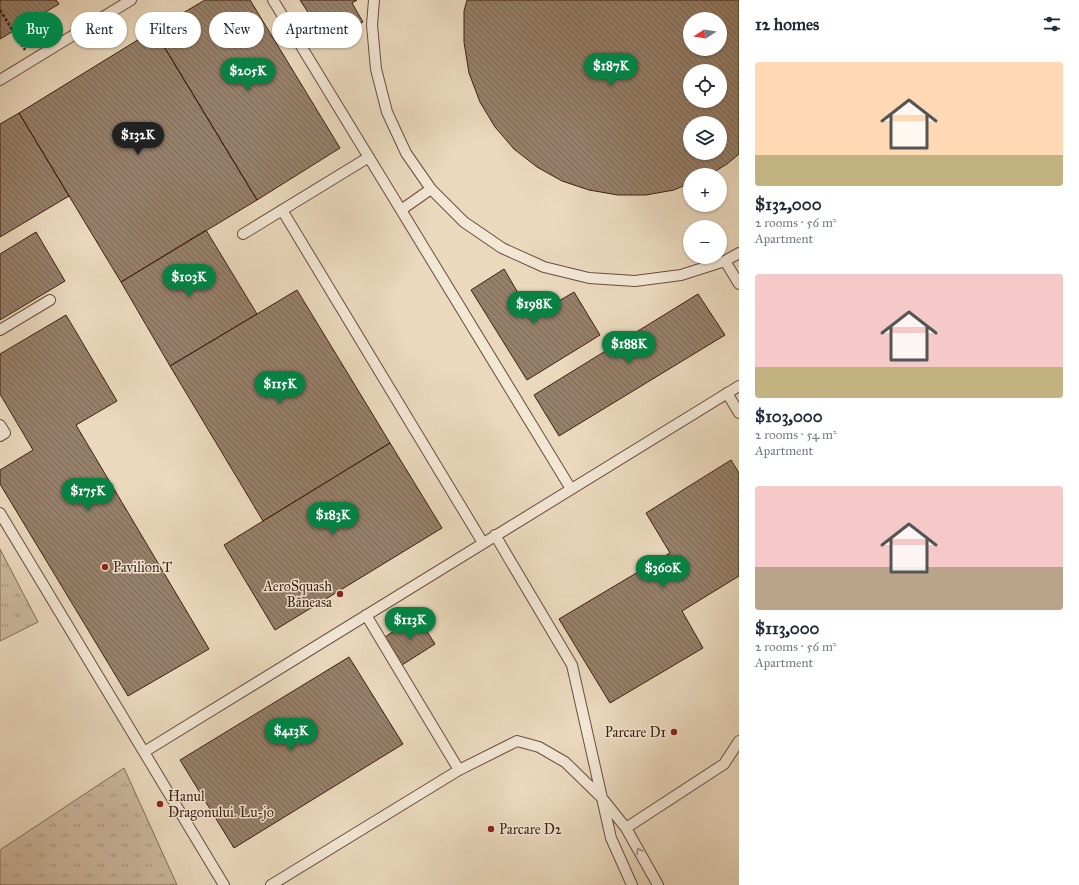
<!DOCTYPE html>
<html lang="en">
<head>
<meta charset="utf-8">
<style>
  body { margin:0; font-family:"IM FELL Great Primer",serif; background:#f6f6f7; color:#1f2937; height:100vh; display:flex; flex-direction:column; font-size:15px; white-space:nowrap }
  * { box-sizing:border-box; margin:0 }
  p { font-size:13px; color:#747a83 }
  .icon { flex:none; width:22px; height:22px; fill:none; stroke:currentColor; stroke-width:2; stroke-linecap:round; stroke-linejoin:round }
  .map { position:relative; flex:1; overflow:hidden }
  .sheet { display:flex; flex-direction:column; background:#fff; width:340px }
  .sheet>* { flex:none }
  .guide { position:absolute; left:12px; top:12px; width:380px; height:36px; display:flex; gap:8px }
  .needle { width:26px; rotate:258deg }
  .buttons { position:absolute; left:683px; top:12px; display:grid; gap:8px }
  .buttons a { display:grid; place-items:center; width:44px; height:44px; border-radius:50%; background:#fff; box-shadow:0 1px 3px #0004; font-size:20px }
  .price { position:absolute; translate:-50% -34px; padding:0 9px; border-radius:14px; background:#0b8043; color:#fff; font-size:13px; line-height:26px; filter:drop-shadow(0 1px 2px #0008) }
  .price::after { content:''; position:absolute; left:50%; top:24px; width:12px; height:9px; margin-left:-6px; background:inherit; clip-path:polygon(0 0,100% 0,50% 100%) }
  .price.on { background:#222; color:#fff }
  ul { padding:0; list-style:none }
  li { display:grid; align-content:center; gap:8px; height:212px; padding:0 16px }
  li span { display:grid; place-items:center; height:124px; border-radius:4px; color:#555 }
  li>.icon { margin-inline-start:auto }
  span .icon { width:72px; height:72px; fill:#fffc; stroke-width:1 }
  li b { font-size:17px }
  h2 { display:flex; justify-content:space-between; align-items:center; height:48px; padding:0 16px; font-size:17px }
  .tag { padding:0 14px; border-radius:18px; background:#fff; box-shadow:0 1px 3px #0004; font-size:14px; line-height:36px }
  .tag.on { background:#0b8043; color:#fff }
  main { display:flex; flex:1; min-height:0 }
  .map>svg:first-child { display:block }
  .grass { fill:url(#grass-tufts); stroke:#856c57 }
  .building { fill:url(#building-back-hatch); stroke:#3d1f0e; fill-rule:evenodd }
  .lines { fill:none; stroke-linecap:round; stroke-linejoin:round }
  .lane-casing { stroke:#684e3a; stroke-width:12 }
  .path { stroke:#3d1f0e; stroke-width:2.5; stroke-dasharray:3 2; stroke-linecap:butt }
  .lane { stroke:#f2e6d5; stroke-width:10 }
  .oneway { stroke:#a18c7b }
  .poi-dot { fill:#8f2418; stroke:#f2e6d5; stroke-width:1.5 }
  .labels { text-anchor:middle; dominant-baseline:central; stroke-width:3; stroke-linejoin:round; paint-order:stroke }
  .poi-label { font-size:14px; fill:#3d1f0e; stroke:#f2e6d5; text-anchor:start }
</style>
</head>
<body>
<main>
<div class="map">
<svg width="739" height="885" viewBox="0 0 739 885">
  <defs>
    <pattern id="grass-tufts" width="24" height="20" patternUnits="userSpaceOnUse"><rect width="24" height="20" fill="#cdb9a0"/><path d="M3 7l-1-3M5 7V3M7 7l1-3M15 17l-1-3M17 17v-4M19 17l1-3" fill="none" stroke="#a89681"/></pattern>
    <pattern id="building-back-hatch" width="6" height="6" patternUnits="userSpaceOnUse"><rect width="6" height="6" fill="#97806a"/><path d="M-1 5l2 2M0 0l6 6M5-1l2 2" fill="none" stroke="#7c6856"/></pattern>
  </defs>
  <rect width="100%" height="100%" fill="#ebd9be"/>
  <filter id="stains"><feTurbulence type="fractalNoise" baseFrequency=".005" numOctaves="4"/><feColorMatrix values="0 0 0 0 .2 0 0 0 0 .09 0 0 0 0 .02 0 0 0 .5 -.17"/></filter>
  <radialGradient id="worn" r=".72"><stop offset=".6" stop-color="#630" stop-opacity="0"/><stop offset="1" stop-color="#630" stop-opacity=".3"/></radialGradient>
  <path class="grass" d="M 0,549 L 38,622 L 0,641 Z
    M 124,768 L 177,885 L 0,885 L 0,850 Z"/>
  <path class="building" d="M 0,0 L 56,0 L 59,4 L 0,39 Z
    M 205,0 L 250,0 L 340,148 L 257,200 L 154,30 Z
    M 300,0 L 357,0 L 352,3 L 363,22 L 326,40 Z
    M 467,0 L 739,0 L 739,154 L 727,164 L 709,175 L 690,175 L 690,183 L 674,190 L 646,195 L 618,195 L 589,190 L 562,181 L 537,167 L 514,149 L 495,127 L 480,102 L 469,73 L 464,42 L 464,11 ZM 690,19 L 720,19 L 720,49 L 690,49 ZM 690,71 L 720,71 L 720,101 L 690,101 ZM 690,123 L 720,123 L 720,153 L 690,153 Z
    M 154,30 L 257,200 L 121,282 L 19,113 Z
    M 19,113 L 69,196 L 0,237 L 0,124 Z
    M 206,230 L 257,314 L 170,366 L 121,282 Z
    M 36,232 L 65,281 L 0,320 L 0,254 Z
    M 504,269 L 532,317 L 574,292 L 600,335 L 527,380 L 471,290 Z
    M 297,290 L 390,443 L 263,521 L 170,366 Z
    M 698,294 L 725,335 L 559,436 L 534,395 Z
    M 66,315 L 117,401 L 76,425 L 209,649 L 128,696 L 0,484 L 0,470 L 33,450 L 0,394 L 0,354 Z
    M 390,443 L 442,528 L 275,630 L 224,545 Z
    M 731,460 L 739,473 L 739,576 L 682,611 L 703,648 L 610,703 L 559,619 L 670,553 L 646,513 Z
    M 417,616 L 435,644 L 402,665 L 385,637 Z
    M 349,657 L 403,744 L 234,848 L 180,760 Z"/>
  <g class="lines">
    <defs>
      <path id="lane" d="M 273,0 L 571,489
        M 374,0 L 372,25 L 376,69 L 387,112 L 406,153 L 431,189 L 464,222 L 502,248 L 544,267 L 589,278 L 635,281 L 681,275 L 725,261 L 739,253
        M 0,80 L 131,0
        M 282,210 L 483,543
        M 401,210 L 431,189
        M 243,234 L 369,157
        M 725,261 L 739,284
        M 0,330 L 50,300
        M 727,393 L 739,413
        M 0,425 L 5,433 L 0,436
        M 0,513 L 224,885
        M 495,535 L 572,665 L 611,838 L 632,885
        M 366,615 L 459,770
        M 144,752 L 739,386
        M 626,828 L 724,764 L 739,741
        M 271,885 L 459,770 L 517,741 L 539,747 L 565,762 L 602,798 L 626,828 L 658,885"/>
    </defs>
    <use href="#lane" class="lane-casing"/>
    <path class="path" d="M 0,10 L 25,50"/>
    <use href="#lane" class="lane"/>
  </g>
  <defs><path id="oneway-chevron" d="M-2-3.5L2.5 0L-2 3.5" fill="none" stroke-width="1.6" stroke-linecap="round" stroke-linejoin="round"/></defs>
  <use class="oneway" href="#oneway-chevron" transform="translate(639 851) rotate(-120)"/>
  <g class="poi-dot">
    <circle cx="105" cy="567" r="4"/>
    <circle cx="340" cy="594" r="4"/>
    <circle cx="674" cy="732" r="4"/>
    <circle cx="160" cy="804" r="4"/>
    <circle cx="491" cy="829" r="4"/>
  </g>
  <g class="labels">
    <g class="poi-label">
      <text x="113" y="567">Pavilion T</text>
      <text x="332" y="586" text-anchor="end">AeroSquash<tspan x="332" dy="16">Băneasa</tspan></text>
      <text x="666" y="732" text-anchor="end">Parcare D1</text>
      <text x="168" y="796">Hanul<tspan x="168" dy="16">Dragonului. Lu-jo</tspan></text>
      <text x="499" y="829">Parcare D2</text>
    </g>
  </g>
  <rect width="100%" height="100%" filter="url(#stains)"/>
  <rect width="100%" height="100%" fill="url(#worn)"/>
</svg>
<div class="buttons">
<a><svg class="needle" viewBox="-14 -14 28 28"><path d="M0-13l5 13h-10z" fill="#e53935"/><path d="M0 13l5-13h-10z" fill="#747a83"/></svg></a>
<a><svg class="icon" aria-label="locate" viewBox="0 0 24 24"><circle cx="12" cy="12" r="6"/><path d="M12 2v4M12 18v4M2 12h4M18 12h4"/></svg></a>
<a><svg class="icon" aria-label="layers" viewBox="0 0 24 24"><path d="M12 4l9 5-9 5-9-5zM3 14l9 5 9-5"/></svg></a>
<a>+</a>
<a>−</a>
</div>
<b class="price" style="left:611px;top:87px">$187K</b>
<b class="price" style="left:248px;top:92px">$205K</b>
<b class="price on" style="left:138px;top:156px">$132K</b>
<b class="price" style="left:189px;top:298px">$103K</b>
<b class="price" style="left:534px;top:325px">$198K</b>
<b class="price" style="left:629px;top:365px">$188K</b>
<b class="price" style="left:280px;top:405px">$115K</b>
<b class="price" style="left:88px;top:512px">$175K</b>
<b class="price" style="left:333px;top:536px">$183K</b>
<b class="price" style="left:663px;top:589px">$360K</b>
<b class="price" style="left:410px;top:641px">$113K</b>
<b class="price" style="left:291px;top:752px">$413K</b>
<div class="guide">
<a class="tag on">Buy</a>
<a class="tag">Rent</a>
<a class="tag">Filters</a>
<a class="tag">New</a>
<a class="tag">Apartment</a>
</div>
</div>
<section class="sheet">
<h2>12 homes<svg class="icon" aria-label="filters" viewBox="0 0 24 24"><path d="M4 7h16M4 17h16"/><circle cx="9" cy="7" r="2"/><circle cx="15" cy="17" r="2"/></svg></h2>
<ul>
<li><span style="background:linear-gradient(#ffd9b3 75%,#c2b280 0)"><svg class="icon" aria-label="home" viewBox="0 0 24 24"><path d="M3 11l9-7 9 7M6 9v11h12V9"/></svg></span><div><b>$132,000</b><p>2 rooms · 56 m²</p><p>Apartment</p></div></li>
<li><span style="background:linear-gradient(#f6c9c9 75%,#c2b280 0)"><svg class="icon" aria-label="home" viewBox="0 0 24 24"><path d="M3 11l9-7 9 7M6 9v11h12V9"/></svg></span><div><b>$103,000</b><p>2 rooms · 54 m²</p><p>Apartment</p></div></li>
<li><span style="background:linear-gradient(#f6c9c9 65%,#b9a48a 0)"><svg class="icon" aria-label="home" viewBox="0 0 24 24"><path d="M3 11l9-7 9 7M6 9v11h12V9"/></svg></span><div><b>$113,000</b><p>2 rooms · 56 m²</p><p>Apartment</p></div></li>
</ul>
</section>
</main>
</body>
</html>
